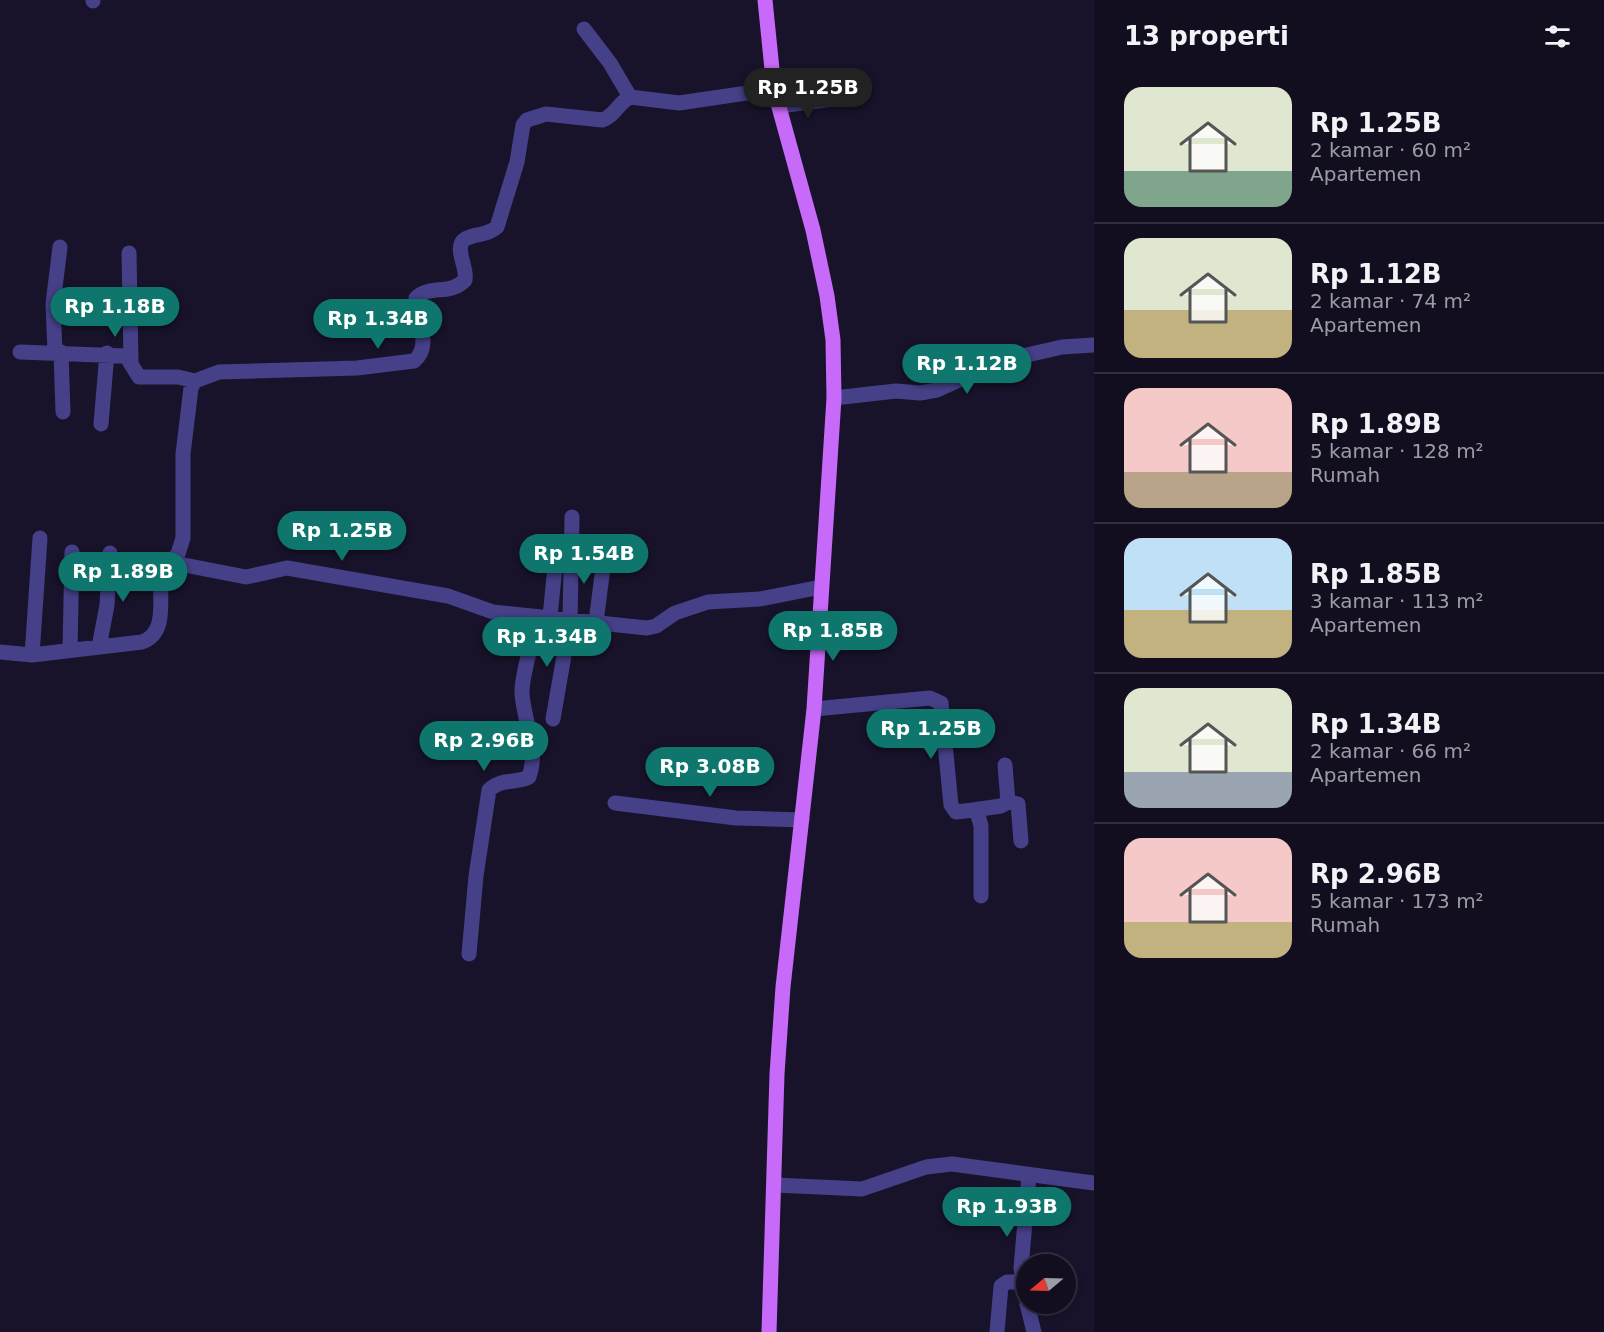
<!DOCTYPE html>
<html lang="id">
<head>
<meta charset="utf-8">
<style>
  body { margin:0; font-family:"DejaVu Sans",sans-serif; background:#1b1729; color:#f1f3f6; height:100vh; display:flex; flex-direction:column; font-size:22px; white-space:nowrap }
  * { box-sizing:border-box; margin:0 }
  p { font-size:20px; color:#9c9ca5 }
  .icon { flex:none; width:33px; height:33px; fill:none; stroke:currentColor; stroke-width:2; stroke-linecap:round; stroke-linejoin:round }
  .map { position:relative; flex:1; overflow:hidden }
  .sheet { display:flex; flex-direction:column; background:#120e20; width:510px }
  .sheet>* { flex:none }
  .needle { width:39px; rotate:251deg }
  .fabs { position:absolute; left:1016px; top:1254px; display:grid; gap:12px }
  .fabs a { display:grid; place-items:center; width:60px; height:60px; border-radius:50%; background:#120e20; box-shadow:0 3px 9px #0003,0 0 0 2px #312e3e; font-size:30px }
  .price { position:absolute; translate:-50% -51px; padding:0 14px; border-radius:21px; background:#0f766e; color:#fff; font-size:20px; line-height:39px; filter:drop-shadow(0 2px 3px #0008) }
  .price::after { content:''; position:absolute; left:50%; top:36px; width:18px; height:14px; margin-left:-9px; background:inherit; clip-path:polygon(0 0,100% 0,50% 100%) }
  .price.current { background:#222; color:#fff }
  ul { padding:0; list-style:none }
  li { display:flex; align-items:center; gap:18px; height:150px; padding:0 30px }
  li+li { border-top:2px solid #312e3e }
  li span { display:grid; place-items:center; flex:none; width:168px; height:120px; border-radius:18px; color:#555 }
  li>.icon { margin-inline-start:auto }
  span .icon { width:72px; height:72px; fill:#fffc; stroke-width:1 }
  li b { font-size:26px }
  h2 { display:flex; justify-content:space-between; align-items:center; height:72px; padding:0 30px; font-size:26px }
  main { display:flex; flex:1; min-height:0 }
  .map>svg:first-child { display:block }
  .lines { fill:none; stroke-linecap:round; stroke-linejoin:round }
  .minor { stroke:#454088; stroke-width:15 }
  .major { stroke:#c86af9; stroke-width:15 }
</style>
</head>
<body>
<main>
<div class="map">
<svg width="1094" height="1332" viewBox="0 0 1094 1332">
  <rect width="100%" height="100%" fill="#18132b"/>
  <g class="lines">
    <path class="minor" d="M 93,1 L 93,0
      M 584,29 L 610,63 L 630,97
      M 779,106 L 834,99
      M 129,253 L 131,361
      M 20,352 L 126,356 L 139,377 L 178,377 L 195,381
      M 55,352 L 53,304 L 60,247
      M 61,352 L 63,412
      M 834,398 L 896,391 L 920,393 L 937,390 L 1001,361 L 1062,347 L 1094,345
      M 101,424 L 107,353
      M 169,562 L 246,577 L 287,568 L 448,596 L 493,612 L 647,628 L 656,626 L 675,613 L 708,602 L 760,599 L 821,587
      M 550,617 L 556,556 L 572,551
      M 596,622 L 605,552
      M 99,647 L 107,605 L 110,553
      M 70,650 L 72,552
      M 0,652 L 32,655 L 142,642 C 170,632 157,595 162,571 L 178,554 L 183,538 L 183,454 L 191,388 L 195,381 L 219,372 L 357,368 L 414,361 C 434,344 414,319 416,298 C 430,284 450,296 465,280 C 468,268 453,247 465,239 C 476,233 487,236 497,227 L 517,162 L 523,125 L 527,120 L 546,114 L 602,120 C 615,116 618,103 630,97 L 679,103 L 774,89
      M 32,655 L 40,538
      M 814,709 L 930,698 L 941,703 L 951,805 L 956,812 L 973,810 L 978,815 L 981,826 L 981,896
      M 553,719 L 570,621 L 572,517
      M 1008,802 L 1018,804 L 1021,841
      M 615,803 L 736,818 L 802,820
      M 973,810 L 1001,806 L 1008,802 L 1005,765
      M 469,954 L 476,876 L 489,790 C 501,778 515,784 529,777 C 539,750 524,721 522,694 C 521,676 534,637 538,617
      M 775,1185 L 862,1189 L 926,1167 L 952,1164 L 1094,1183
      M 1026,1298 L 1021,1268 L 1029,1175
      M 1027,1304 L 1034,1332
      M 997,1332 L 1001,1286 L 1007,1282 L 1022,1282"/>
    <path class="major" d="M 765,0 L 774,89 L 813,230 L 827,296 L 833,340 L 834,398 L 814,709 L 783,987 L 777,1074 L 769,1332"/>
  </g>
</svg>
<div class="fabs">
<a><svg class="needle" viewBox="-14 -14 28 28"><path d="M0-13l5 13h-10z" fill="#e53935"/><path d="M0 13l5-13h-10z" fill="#9c9ca5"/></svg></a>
</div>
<b class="price current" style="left:808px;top:119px">Rp 1.25B</b>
<b class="price" style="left:115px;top:338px">Rp 1.18B</b>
<b class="price" style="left:378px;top:350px">Rp 1.34B</b>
<b class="price" style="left:967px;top:395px">Rp 1.12B</b>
<b class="price" style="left:342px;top:562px">Rp 1.25B</b>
<b class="price" style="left:584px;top:585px">Rp 1.54B</b>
<b class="price" style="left:123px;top:603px">Rp 1.89B</b>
<b class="price" style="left:833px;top:662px">Rp 1.85B</b>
<b class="price" style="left:547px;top:668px">Rp 1.34B</b>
<b class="price" style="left:931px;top:760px">Rp 1.25B</b>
<b class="price" style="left:484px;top:772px">Rp 2.96B</b>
<b class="price" style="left:710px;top:798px">Rp 3.08B</b>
<b class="price" style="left:1007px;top:1238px">Rp 1.93B</b>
</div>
<section class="sheet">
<h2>13 properti<svg class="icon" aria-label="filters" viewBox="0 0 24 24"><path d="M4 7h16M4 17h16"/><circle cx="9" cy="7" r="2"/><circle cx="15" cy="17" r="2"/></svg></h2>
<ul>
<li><span style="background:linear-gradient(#dfe7d0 70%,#7fa58c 0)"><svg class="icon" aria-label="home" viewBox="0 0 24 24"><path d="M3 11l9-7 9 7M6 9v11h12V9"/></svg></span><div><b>Rp 1.25B</b><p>2 kamar · 60 m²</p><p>Apartemen</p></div></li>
<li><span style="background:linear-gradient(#dfe7d0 60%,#c2b280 0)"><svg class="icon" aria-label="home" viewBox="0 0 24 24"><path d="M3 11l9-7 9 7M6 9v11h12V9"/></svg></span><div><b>Rp 1.12B</b><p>2 kamar · 74 m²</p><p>Apartemen</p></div></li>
<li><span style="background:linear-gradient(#f6c9c9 70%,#b9a48a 0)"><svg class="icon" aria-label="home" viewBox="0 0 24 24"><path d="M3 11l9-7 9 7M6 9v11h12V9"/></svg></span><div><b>Rp 1.89B</b><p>5 kamar · 128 m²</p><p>Rumah</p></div></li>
<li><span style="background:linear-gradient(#bfe0f5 60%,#c2b280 0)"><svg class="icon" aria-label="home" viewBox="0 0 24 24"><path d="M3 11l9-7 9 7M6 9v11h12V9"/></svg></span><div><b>Rp 1.85B</b><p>3 kamar · 113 m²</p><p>Apartemen</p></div></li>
<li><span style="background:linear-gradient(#dfe7d0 70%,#9aa5b1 0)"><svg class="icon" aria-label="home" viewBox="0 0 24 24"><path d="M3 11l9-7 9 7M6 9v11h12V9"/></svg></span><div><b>Rp 1.34B</b><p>2 kamar · 66 m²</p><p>Apartemen</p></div></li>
<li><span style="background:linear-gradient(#f6c9c9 70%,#c2b280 0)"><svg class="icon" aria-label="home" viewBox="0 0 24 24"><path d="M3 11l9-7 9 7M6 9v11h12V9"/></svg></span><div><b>Rp 2.96B</b><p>5 kamar · 173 m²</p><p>Rumah</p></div></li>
</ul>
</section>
</main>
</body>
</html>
